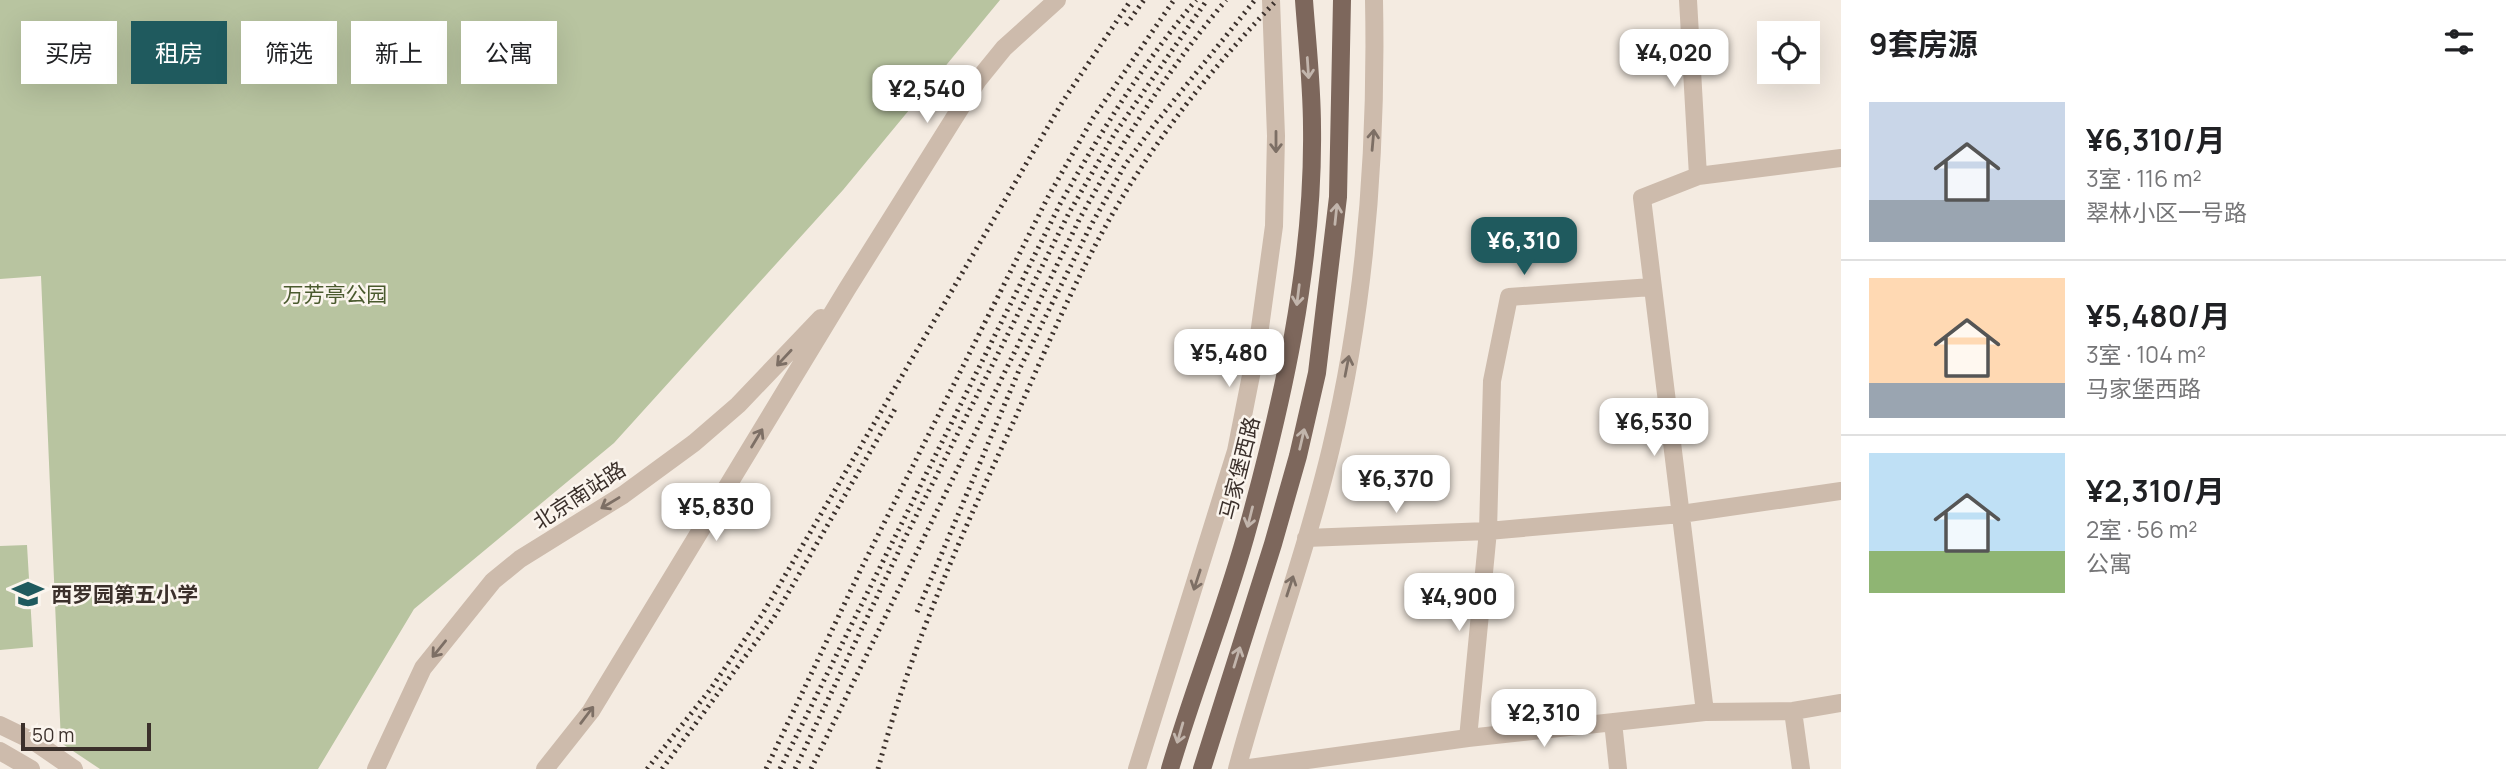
<!DOCTYPE html>
<html lang="zh">
<head>
<meta charset="utf-8">
<style>
  body { margin:0; font-family:Manrope,"Noto Sans SC",sans-serif; background:#f6f6f6; color:#202124; height:100vh; display:flex; flex-direction:column; font-size:26px; white-space:nowrap }
  * { box-sizing:border-box; margin:0 }
  p { font-size:23px; color:#757577 }
  .icon { flex:none; width:38px; height:38px; fill:none; stroke:currentColor; stroke-width:2; stroke-linecap:round; stroke-linejoin:round }
  .map { position:relative; flex:1; overflow:hidden }
  .side { display:flex; flex-direction:column; background:#fff; width:665px }
  .side>* { flex:none }
  .top-card { position:absolute; left:21px; top:21px; width:665px; height:63px; display:flex; gap:14px }
  .tools { position:absolute; left:1757px; top:21px; display:grid; gap:14px }
  .tools a { display:grid; place-items:center; width:63px; height:63px; border-radius:0px; background:#fff; box-shadow:0 7px 28px #0002; font-size:35px }
  .scale { position:absolute; left:21px; bottom:18px; width:130px; box-sizing:border-box; padding-left:7px; border:4px solid #3b302b; border-top:0; font-size:19px; line-height:24px; white-space:nowrap; color:#3b302b; -webkit-text-stroke:5px #fbf5ee; paint-order:stroke }
  .price { position:absolute; translate:-50% -60px; padding:0 16px; border-radius:14px; background:#fff; color:#222; font-size:23px; line-height:46px; filter:drop-shadow(0 2px 4px #0008) }
  .price::after { content:''; position:absolute; left:50%; top:42px; width:21px; height:16px; margin-left:-10px; background:inherit; clip-path:polygon(0 0,100% 0,50% 100%) }
  .price.active { background:#1f5a5e; color:#fff }
  ul { padding:0; list-style:none }
  li { display:flex; align-items:center; gap:21px; height:175px; padding:0 28px }
  li+li { border-top:2px solid #e0e0e0 }
  li span { display:grid; place-items:center; flex:none; width:196px; height:140px; border-radius:0px; color:#555 }
  li>.icon { margin-inline-start:auto }
  span .icon { width:84px; height:84px; fill:#fffc; stroke-width:1 }
  li b { font-size:30px }
  h2 { display:flex; justify-content:space-between; align-items:center; height:84px; padding:0 28px; font-size:30px }
  .pill { padding:0 24px; border-radius:0px; background:#fff; box-shadow:0 7px 28px #0002; font-size:24px; line-height:63px }
  .pill.active { background:#1f5a5e; color:#fff }
  main { display:flex; flex:1; min-height:0 }
  .map>svg:first-child { display:block }
  .green { fill:#b8c4a0 }
  .lines { fill:none; stroke-linecap:round; stroke-linejoin:round }
  .minor { stroke:#cdbbac; stroke-width:18 }
  .major { stroke:#7d675c; stroke-width:18 }
  .rail { stroke:#3b302b; stroke-width:5; stroke-dasharray:2 5; stroke-linecap:butt }
  .oneway { stroke:#c2b5ac }
  .oneway2 { stroke:#7d6f65 }
  .labels { text-anchor:middle; dominant-baseline:central; stroke-width:5; stroke-linejoin:round; paint-order:stroke }
  .park-label { font-size:21px; fill:#4a5a2e; stroke:#fbf5ee }
  .street-label { font-size:21px; fill:#3b302b; stroke:#fbf5ee }
  .poi-label { font-size:21px; font-weight:bold; fill:#3b302b; stroke:#fbf5ee; text-anchor:start }
</style>
</head>
<body>
<main>
<div class="map">
<svg width="1841" height="769" viewBox="0 0 1841 769">
  <rect width="100%" height="100%" fill="#f4ebe1"/>
  <path class="green" d="M 0,0 L 1000,0 L 843,190 L 614,443 L 414,609 L 318,769 L 100,769 L 61,743 L 41,276 L 0,279 Z
    M 27,545 L 33,647 L 0,650 L 0,546 Z"/>
  <g class="lines">
    <path class="minor" d="M 1688,0 L 1698,176
      M 1652,287 L 1509,297 L 1492,381 L 1488,531 L 1681,514 L 1841,491
      M 1306,538 L 1488,531 L 1468,738
      M 1793,711 L 1801,769
      M 1705,712 L 1642,198 L 1698,176 L 1841,158
      M 1613,722 L 1618,769
      M 0,725 L 35,742 L 74,769
      M 0,751 L 31,769
      M 376,769 L 423,668 L 493,581 L 520,559 L 623,495 L 694,443 L 738,405 L 821,318
      M 545,769 L 591,711 L 847,289 L 978,80 L 1004,48 L 1057,0
      M 1137,769 L 1236,451 L 1259,335 L 1274,226 L 1276,136 L 1271,0
      M 1237,769 C 1266,661 1305,556 1331,448 C 1366,302 1377,150 1374,0
      M 1242,769 L 1468,738 L 1705,712 L 1793,711 L 1841,703"/>
    <path class="major" d="M 1170,769 C 1193,691 1223,616 1245,538 C 1282,406 1314,265 1312,127 C 1312,85 1307,42 1304,0
      M 1202,769 L 1273,544 L 1298,456 L 1317,373 L 1338,197 L 1342,0"/>
    <path class="rail" d="M 1126,25 L 1144,0
      M 917,612 L 1020,368 L 1090,227 L 1125,165 L 1154,125 L 1255,0
      M 647,769 L 709,691 L 763,613 L 1063,101 L 1131,0
      M 662,769 L 773,619 L 895,409
      M 766,769 L 861,569 L 1048,197 L 1093,118 L 1174,0
      M 780,769 L 1060,204 C 1101,132 1143,63 1196,0
      M 795,769 L 904,540 L 1069,213 L 1115,133 L 1207,0
      M 811,769 L 1080,218 C 1123,141 1169,68 1226,0
      M 878,769 C 911,648 956,547 1008,434 C 1047,348 1083,257 1135,177 C 1176,113 1224,55 1277,0"/>
  </g>
  <defs><path id="oneway-shaft" d="M-6 0H5M1.5-3L5.5 0L1.5 3" fill="none" stroke-width="1.6" stroke-linecap="round" stroke-linejoin="round" transform="scale(1.75)"/></defs>
  <g class="oneway">
    <use href="#oneway-shaft" transform="translate(1308 68) rotate(86)"/>
    <use href="#oneway-shaft" transform="translate(1336 214) rotate(-84)"/>
    <use href="#oneway-shaft" transform="translate(1298 295) rotate(97)"/>
    <use href="#oneway-shaft" transform="translate(1302 439) rotate(-77)"/>
    <use href="#oneway-shaft" transform="translate(1250 517) rotate(104)"/>
    <use href="#oneway-shaft" transform="translate(1237 657) rotate(-73)"/>
    <use href="#oneway-shaft" transform="translate(1180 733) rotate(106)"/>
  </g>
  <g class="oneway2">
    <use href="#oneway-shaft" transform="translate(1373 140) rotate(-85)"/>
    <use href="#oneway-shaft" transform="translate(1276 142) rotate(90)"/>
    <use href="#oneway-shaft" transform="translate(784 358) rotate(133)"/>
    <use href="#oneway-shaft" transform="translate(1347 366) rotate(-79)"/>
    <use href="#oneway-shaft" transform="translate(757 438) rotate(-59)"/>
    <use href="#oneway-shaft" transform="translate(610 503) rotate(149)"/>
    <use href="#oneway-shaft" transform="translate(1197 580) rotate(108)"/>
    <use href="#oneway-shaft" transform="translate(1290 586) rotate(-72)"/>
    <use href="#oneway-shaft" transform="translate(439 649) rotate(129)"/>
    <use href="#oneway-shaft" transform="translate(587 715) rotate(-53)"/>
  </g>
  <defs>
    <symbol id="school-bare" viewBox="-9 -9 18 18"><path d="M0-5L7-2L0 1L-7-2ZM-4 1L0 2.5L4 1V4Q0 6-4 4Z" fill="#1f5a5e" stroke="#fbf5ee" stroke-width="2.5" paint-order="stroke"/></symbol>
  </defs>
  <g fill-rule="evenodd">
    <use href="#school-bare" x="6" y="572" width="44" height="44"/>
  </g>
  <g class="labels">
    <g class="park-label">
      <text x="335" y="294">万芳亭公园</text>
    </g>
    <g class="street-label">
      <text transform="translate(1239 468) rotate(-76)">马家堡西路</text>
      <text transform="translate(579 495) rotate(-33)">北京南站路</text>
    </g>
    <g class="poi-label">
      <text x="51" y="594">西罗园第五小学</text>
    </g>
  </g>
</svg>
<div class="tools">
<a><svg class="icon" aria-label="locate" viewBox="0 0 24 24"><circle cx="12" cy="12" r="6"/><path d="M12 2v4M12 18v4M2 12h4M18 12h4"/></svg></a>
</div>
<div class="scale">50 m</div>
<b class="price" style="left:1674px;top:89px">¥4,020</b>
<b class="price" style="left:927px;top:125px">¥2,540</b>
<b class="price active" style="left:1524px;top:277px">¥6,310</b>
<b class="price" style="left:1229px;top:389px">¥5,480</b>
<b class="price" style="left:1654px;top:458px">¥6,530</b>
<b class="price" style="left:1396px;top:515px">¥6,370</b>
<b class="price" style="left:716px;top:543px">¥5,830</b>
<b class="price" style="left:1459px;top:633px">¥4,900</b>
<b class="price" style="left:1544px;top:749px">¥2,310</b>
<div class="top-card">
<a class="pill">买房</a>
<a class="pill active">租房</a>
<a class="pill">筛选</a>
<a class="pill">新上</a>
<a class="pill">公寓</a>
</div>
</div>
<section class="side">
<h2>9套房源<svg class="icon" aria-label="filters" viewBox="0 0 24 24"><path d="M4 7h16M4 17h16"/><circle cx="9" cy="7" r="2"/><circle cx="15" cy="17" r="2"/></svg></h2>
<ul>
<li><span style="background:linear-gradient(#c9d6e8 70%,#9aa5b1 0)"><svg class="icon" aria-label="home" viewBox="0 0 24 24"><path d="M3 11l9-7 9 7M6 9v11h12V9"/></svg></span><div><b>¥6,310/月</b><p>3室 · 116 m²</p><p>翠林小区一号路</p></div></li>
<li><span style="background:linear-gradient(#ffd9b3 75%,#9aa5b1 0)"><svg class="icon" aria-label="home" viewBox="0 0 24 24"><path d="M3 11l9-7 9 7M6 9v11h12V9"/></svg></span><div><b>¥5,480/月</b><p>3室 · 104 m²</p><p>马家堡西路</p></div></li>
<li><span style="background:linear-gradient(#bfe0f5 70%,#8fb573 0)"><svg class="icon" aria-label="home" viewBox="0 0 24 24"><path d="M3 11l9-7 9 7M6 9v11h12V9"/></svg></span><div><b>¥2,310/月</b><p>2室 · 56 m²</p><p>公寓</p></div></li>
</ul>
</section>
</main>
</body>
</html>
